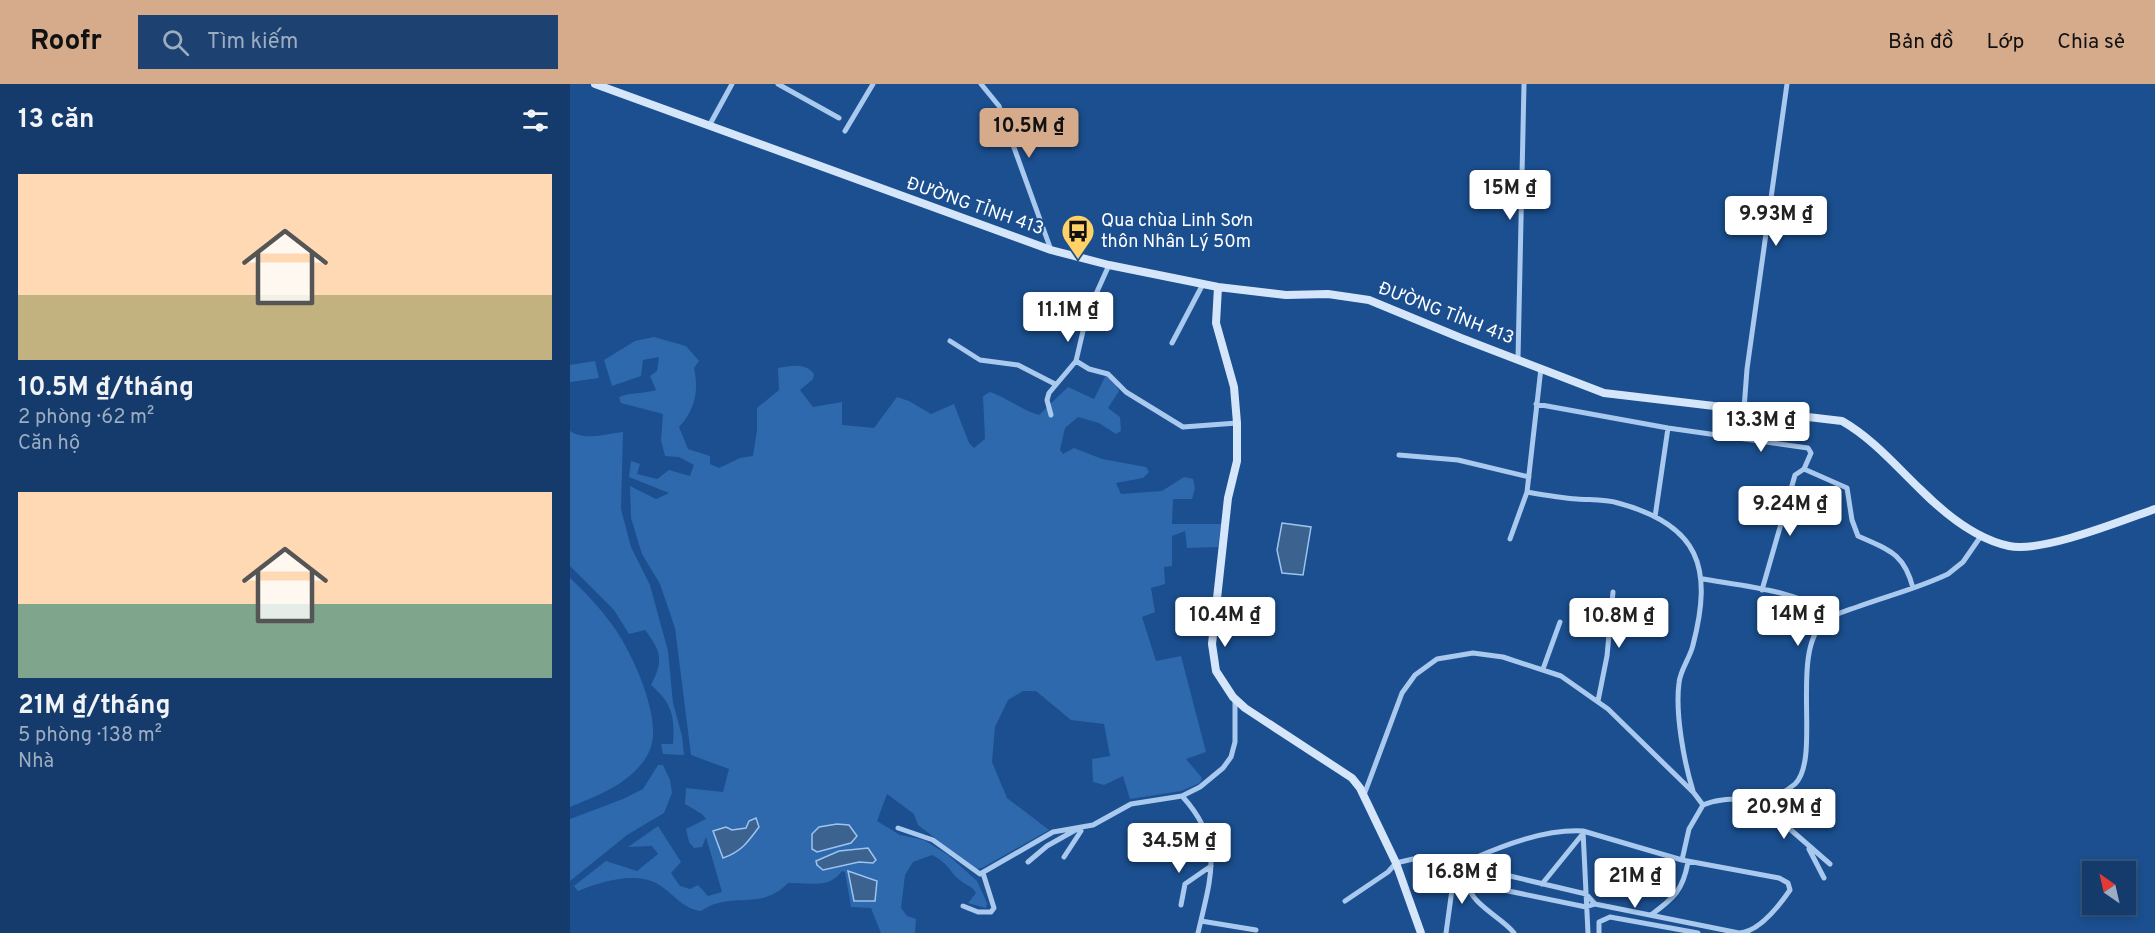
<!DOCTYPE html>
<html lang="vi">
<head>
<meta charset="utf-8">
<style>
  body { margin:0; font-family:Overpass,sans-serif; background:#1d4271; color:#f1f3f6; height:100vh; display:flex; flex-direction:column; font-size:22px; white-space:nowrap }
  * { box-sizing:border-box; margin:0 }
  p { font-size:20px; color:#9dadc1 }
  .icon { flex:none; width:33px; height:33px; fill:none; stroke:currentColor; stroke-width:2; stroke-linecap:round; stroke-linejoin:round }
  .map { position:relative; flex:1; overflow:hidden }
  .panel { display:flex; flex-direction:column; background:#143b6b; width:570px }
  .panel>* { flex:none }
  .needle { width:39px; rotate:326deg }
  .tools { position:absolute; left:1512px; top:777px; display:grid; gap:12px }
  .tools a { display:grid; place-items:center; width:54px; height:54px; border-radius:0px; background:#143b6b; box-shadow:0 3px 9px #0003,0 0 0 2px #33557e; font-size:30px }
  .price { position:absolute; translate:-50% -51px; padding:0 14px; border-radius:6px; background:#fff; color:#222; font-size:20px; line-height:39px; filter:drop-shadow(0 2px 3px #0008) }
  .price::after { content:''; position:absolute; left:50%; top:36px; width:18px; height:14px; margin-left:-9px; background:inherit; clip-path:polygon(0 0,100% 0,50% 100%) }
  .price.active { background:#d6ab8b; color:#111 }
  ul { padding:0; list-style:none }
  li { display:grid; align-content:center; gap:12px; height:318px; padding:0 18px }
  li span { display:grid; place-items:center; height:186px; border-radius:0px; color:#555 }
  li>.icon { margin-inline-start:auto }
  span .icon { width:108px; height:108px; fill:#fffc; stroke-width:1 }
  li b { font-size:26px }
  h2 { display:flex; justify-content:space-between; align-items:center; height:72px; padding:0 18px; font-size:26px }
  header { display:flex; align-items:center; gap:36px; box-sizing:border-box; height:84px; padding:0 30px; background:#d6ab8b; color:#111 }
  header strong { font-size:28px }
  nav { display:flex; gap:33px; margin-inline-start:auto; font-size:21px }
  .search { width:420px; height:54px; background:#1d4271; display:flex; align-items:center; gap:15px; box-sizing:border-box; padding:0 21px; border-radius:0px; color:#9dadc1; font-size:22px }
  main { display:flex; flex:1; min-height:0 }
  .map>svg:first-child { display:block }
  .green { fill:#2e69ad; fill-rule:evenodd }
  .water { fill:#3c6290; stroke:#9cc4f0; stroke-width:1.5 }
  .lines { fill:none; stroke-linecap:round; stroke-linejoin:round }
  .street { stroke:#a9c9ee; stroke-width:5 }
  .secondary { stroke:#d6e6fa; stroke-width:8 }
  .labels { text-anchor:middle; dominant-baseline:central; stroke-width:4.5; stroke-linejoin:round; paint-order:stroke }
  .street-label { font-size:18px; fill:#fff; stroke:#1b4f8f }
  .poi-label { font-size:18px; fill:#fff; stroke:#1b4f8f; text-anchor:start }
</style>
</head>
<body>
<header>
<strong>Roofr</strong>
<div class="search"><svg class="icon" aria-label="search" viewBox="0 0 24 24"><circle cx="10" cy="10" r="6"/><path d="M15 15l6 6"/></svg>Tìm kiếm</div>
<nav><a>Bản đồ</a><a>Lớp</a><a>Chia sẻ</a></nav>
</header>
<main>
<section class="panel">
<h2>13 căn<svg class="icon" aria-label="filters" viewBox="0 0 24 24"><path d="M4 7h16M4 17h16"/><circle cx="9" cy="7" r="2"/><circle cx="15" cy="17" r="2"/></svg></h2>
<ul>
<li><span style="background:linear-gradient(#ffd9b3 65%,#c2b280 0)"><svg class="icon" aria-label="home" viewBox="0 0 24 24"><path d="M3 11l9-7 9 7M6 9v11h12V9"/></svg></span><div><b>10.5M ₫/tháng</b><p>2 phòng · 62 m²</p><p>Căn hộ</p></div></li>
<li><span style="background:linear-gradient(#ffd9b3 60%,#7fa58c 0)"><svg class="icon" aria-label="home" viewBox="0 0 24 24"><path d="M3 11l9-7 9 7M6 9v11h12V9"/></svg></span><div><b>21M ₫/tháng</b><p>5 phòng · 138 m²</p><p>Nhà</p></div></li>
</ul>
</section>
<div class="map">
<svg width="1585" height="849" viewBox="0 0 1585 849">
  <rect width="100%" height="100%" fill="#1b4f8f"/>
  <path class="green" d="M 84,253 L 116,262 L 129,277 L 124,284 C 129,307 125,326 109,343 L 118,365 L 140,372 L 140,380 L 149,384 L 170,374 L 183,372 L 187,346 L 187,324 L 209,306 L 208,284 C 221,282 235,278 244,290 L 243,295 L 230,306 L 243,323 L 272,318 L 272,341 L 304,344 L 327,313 L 339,317 L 361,330 L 384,320 L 399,359 L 404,364 L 415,355 L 413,312 L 420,308 C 440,315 449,325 469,331 L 498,303 L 524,315 L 536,291 L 542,293 L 549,307 L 538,324 L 550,333 L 551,347 L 546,350 L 529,339 L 508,333 L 495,344 L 490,366 L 493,370 L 504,364 L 532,375 L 576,383 L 579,388 L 573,394 L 546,399 L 551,410 L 592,407 L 614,393 L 623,395 L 625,404 L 622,415 L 603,415 L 602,440 L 651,440 L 648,463 L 617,464 L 615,447 L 602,452 L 602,482 L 594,483 L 595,500 L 581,504 L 585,528 L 572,533 L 586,577 L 611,572 L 636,668 L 616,675 L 632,694 L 630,699 L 611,707 L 560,715 L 553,692 L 534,701 L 523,698 L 522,675 L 540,672 L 534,640 L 501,636 L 466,607 L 453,607 L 438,616 L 425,643 L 422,678 L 437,714 L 479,746 L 412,784 L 406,785 L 348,741 L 344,730 L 317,710 L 307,737 L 330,751 L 354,756 L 378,771 L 407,797 L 417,819 L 416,824 L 398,819 L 406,809 C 403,802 397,802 391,797 C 378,787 381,781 362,771 L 343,778 L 335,791 L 331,824 L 337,832 L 346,835 L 345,849 L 311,849 L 301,824 L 281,823 L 275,788 L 272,787 C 258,806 240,798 218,799 C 190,828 162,806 131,827 C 114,825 105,812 91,802 C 68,786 32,797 8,807 L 4,802 L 36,777 L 67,787 L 88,770 L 82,762 L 58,763 L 88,742 L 111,778 L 101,789 L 110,802 L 120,805 L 128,801 L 138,812 L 152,808 L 136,753 L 132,763 L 124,764 L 119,758 L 116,745 L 136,735 L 132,730 L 115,720 L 116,704 L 153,708 L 159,685 L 121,671 L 105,544 L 90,500 L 72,470 L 61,434 L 60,402 L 86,415 L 99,409 L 59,393 L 61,377 L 70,380 L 67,390 L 87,395 L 99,386 L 120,392 L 124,381 L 109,373 L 95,372 L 91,356 L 93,330 L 51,319 L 49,313 C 61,308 73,310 86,306 L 80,292 L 87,287 L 89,273 L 73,276 L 71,292 L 42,302 L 34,276 L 65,257 ZM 186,735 L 189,742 L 153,774 L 162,746 L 176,744 Z
    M 25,277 L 29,294 L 0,298 L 0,281 Z
    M 0,347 C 15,357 36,350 53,348 L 51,425 L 61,463 L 80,501 L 98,567 L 103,619 L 112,652 L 114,671 L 93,670 L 91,660 L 103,660 C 105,632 102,619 81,601 C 94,576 91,567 75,546 L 59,550 L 44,526 L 0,482 Z
    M 0,494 C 16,509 31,525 43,542 C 62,568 96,640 78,670 C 62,699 29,711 0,723 Z
    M 88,681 L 93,681 L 100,696 L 102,709 L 94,729 L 57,751 L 0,797 L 0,735 L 53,715 L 73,705 Z"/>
  <path class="water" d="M 712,439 L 741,443 L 733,491 L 712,489 L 707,466 Z
    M 186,734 L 189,743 C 178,758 171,768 153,774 L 143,747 L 156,743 L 162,746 L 176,744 L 179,737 Z
    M 267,740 L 279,741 L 287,752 L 281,759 L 247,768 L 242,765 L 242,750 L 249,743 Z
    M 298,764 L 306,776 L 303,779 L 289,778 L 253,786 L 247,781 L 246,777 L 269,767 Z
    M 278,787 L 307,797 L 305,817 L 284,817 Z"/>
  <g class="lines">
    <path class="street" d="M 208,0 L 269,34
      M 411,0 L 429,22 L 481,166
      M 139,42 L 162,0
      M 275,47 L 303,0
      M 380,257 L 410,276 L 448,281 L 485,300
      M 602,259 L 633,200
      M 948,274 L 954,0
      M 506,277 L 519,285 L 538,290 L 556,308 L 613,343 L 667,339
      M 966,320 L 1098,344 L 1238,364 L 1241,369 L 1234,385 L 1277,404 L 1282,436 L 1288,452 C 1319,466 1334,469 1343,504
      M 1174,325 L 1177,285 L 1217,0
      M 481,331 L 477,316 L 479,309 L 506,277 L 517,230 L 539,181
      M 829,371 L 888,376 L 959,393
      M 957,408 C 974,411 991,414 1007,415 C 1021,416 1035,415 1048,419 C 1130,441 1143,484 1123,561 C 1120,574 1110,586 1109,599 C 1105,629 1114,678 1123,707
      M 1085,433 L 1098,344
      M 940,455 L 957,408 L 971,284
      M 1133,495 C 1166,501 1237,507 1259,533
      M 1192,506 L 1225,391 L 1234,385
      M 973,585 L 990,538
      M 1028,617 L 1037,572 L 1043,508
      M 1210,709 L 1216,738 L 1221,746 L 1260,780
      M 794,711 L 832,609 L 845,591 L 867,575 L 903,569 L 933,573 L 991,592 L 1038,625 L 1124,709 L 1133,721 L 1119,745 L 1112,776
      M 612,712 C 655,759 641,792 628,849
      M 1133,721 C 1163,708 1198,724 1225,700 C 1252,674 1219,568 1254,538 C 1263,530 1276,527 1287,523 C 1317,512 1349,504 1378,490 L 1393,478 L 1411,452
      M 328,744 L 363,756 L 410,790 L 483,748 L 523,741 L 561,720 L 612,712 L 630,703 L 653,684 L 661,673 L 665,658 L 665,615
      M 1013,747 L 1018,849
      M 1239,765 L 1254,794
      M 494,773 L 511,747
      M 458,778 L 477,762 L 509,744
      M 906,778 C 904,785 899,793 899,801 C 899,819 934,835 944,849
      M 877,781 L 890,797 L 1016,823 L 1025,820 L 1169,849 C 1189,848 1209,822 1220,806 L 1218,799 L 1209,794 L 1112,776 L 1013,747 C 975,745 934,761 900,776
      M 972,800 L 1011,752
      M 775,817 L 818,788 L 826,779 L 843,775 L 877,781 L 895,775 L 940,792 L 1016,810 L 1025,820
      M 611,821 L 615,800 L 641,782
      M 393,822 L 408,828 L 421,828 L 424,824 L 413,789
      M 1081,831 C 1104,814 1113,806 1118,778
      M 631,837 L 686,846
      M 876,849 L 884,791
      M 1029,849 L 1029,838 L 1040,833 L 1128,849"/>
    <path class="secondary" d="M 25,0 L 481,166 L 539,181 L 648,203 L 716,211 L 758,210 L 799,216 L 891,254 L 1034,309 L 1272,337 C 1302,354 1326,382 1351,406 C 1374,429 1406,455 1439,462 C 1472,469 1551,437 1585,425
      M 648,203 L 646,239 L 664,303 L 667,339 L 667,377 L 658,414 L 642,560 L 646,587 L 663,613 L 675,624 L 782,694 L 790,704 L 826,779 L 851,849"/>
  </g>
  <defs>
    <symbol id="bus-pin" viewBox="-11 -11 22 30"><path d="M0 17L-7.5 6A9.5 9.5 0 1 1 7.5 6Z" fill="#ffd166" stroke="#1b4f8f"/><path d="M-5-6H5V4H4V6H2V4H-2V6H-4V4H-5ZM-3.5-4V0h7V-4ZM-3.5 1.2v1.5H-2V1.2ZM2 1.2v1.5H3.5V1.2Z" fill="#111"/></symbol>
  </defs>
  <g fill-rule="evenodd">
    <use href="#bus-pin" x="489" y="128" width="38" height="52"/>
  </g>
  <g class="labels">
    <g class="street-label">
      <text transform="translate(405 123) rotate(19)">ĐƯỜNG TỈNH 413</text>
      <text transform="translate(876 230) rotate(21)">ĐƯỜNG TỈNH 413</text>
    </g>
    <g class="poi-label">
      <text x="531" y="137">Qua chùa Linh Sơn<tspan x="531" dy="21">thôn Nhân Lý 50m</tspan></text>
    </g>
  </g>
</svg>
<div class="tools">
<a><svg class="needle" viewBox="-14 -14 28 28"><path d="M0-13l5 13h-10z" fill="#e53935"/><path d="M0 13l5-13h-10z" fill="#9dadc1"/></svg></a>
</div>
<b class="price active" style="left:459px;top:75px">10.5M ₫</b>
<b class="price" style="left:940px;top:137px">15M ₫</b>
<b class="price" style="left:1206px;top:163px">9.93M ₫</b>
<b class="price" style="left:498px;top:259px">11.1M ₫</b>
<b class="price" style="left:1191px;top:369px">13.3M ₫</b>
<b class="price" style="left:1220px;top:453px">9.24M ₫</b>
<b class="price" style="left:1228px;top:563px">14M ₫</b>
<b class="price" style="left:655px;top:564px">10.4M ₫</b>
<b class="price" style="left:1049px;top:565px">10.8M ₫</b>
<b class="price" style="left:1214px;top:756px">20.9M ₫</b>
<b class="price" style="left:609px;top:790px">34.5M ₫</b>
<b class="price" style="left:892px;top:821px">16.8M ₫</b>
<b class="price" style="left:1065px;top:825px">21M ₫</b>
</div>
</main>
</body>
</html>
